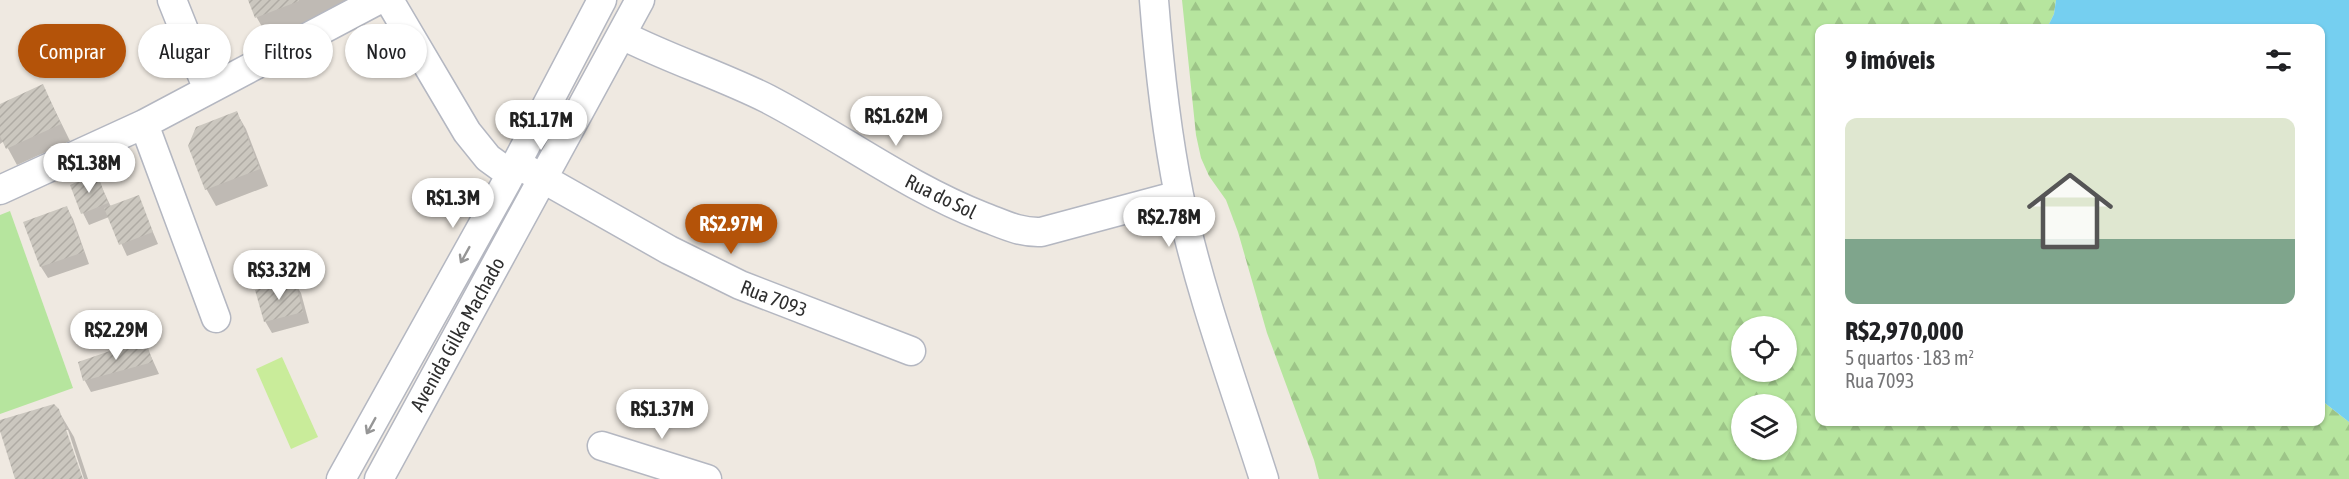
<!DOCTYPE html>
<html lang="pt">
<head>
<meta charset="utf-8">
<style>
  body { margin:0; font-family:"Asap Condensed",sans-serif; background:#f2f2f2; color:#202124; height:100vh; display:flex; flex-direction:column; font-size:22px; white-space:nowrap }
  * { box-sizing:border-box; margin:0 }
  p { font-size:20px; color:#757577 }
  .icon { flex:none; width:33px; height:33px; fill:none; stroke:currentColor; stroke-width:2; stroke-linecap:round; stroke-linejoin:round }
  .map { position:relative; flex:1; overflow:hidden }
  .side { position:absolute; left:1815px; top:24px; width:510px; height:402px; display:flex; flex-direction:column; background:#fff; border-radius:12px; box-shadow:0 2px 4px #0004 }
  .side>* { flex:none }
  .guide { position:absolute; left:18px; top:24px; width:570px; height:54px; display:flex; gap:12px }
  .fabs { position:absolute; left:1731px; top:316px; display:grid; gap:12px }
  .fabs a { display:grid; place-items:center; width:66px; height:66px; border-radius:50%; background:#fff; box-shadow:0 2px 4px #0004; font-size:30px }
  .price { position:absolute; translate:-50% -51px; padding:0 14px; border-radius:21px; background:#fff; color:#222; font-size:20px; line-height:39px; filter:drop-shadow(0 2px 3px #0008) }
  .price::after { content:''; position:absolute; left:50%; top:36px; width:18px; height:14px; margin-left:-9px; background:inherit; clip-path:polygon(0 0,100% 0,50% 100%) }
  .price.on { background:#b45309; color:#fff }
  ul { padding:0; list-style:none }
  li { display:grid; align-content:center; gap:12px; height:318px; padding:0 30px }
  li span { display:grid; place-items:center; height:186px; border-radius:12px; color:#555 }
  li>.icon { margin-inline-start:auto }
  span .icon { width:108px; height:108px; fill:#fffc; stroke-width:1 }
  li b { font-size:26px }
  h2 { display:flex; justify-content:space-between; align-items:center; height:72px; padding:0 30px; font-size:26px }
  .tag { padding:0 21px; border-radius:27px; background:#fff; box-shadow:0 2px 4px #0004; font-size:21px; line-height:54px }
  .tag.on { background:#b45309; color:#fff }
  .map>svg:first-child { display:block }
  .grass { fill:#b6e59e }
  .forest { fill:url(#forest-firs); fill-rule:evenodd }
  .pitch { fill:#c9ec9a }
  .water { fill:#75cff0 }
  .shadow { fill:#0003 }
  .building { fill:url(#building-hatch) }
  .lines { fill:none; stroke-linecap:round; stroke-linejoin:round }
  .minor-casing { stroke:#b4b7c1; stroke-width:31 }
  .minor { stroke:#fff; stroke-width:28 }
  .oneway { stroke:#969696 }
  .labels { text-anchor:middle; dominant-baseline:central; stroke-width:6; stroke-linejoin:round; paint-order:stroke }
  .street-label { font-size:20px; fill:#2e2e2e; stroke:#fff }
</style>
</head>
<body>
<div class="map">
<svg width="2349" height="479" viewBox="0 0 2349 479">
  <defs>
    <pattern id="forest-firs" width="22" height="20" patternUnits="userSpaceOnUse" patternTransform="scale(1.5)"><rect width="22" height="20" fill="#b6e59e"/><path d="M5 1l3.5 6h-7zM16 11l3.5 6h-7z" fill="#9dc588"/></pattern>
    <pattern id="building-hatch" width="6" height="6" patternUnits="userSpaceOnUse" patternTransform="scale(1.5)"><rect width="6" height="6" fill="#cbc7bf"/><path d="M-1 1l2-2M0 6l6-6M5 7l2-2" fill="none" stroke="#afaba4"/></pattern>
  </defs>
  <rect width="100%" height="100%" fill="#efe9e1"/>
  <path class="grass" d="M 10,211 L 73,388 L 0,414 L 0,215 Z"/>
  <path class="forest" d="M 1182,0 L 2056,0 L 2054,14 L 2047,28 L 1820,28 L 1820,422 L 2320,422 L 2321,400 L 2349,422 L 2349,479 L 1319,479 L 1314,460 L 1267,333 L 1238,232 L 1226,200 L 1209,176 L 1201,158 L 1196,135 ZM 1742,327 L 1786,327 L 1786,372 L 1742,372 ZM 1742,405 L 1786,405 L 1786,450 L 1742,450 Z"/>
  <path class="pitch" d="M 282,357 L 318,437 L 291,449 L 256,369 Z"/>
  <path class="water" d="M 2056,0 L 2349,0 L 2349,422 L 2321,400 L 2320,28 L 2047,28 L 2054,14 Z"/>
  <path class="shadow" d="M 250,0 L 361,0 L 272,44 L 257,18 Z
    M 43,86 L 70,141 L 17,165 L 4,141 L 0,144 L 0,105 Z
    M 236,112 L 246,129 L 268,186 L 216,206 L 207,190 L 190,146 Z
    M 96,175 L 111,207 L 138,197 L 158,244 L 127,256 L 109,217 L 89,225 L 83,213 Z
    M 67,208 L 73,219 L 89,264 L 48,278 L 41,267 L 25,223 Z
    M 294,282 L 301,293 L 309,323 L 272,333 L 265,321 Z
    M 144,341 L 159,374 L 91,392 L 85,381 L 80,363 Z
    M 58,410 L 74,437 L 88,479 L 84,479 L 68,430 L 65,430 L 81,479 L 16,479 L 0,422 Z"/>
  <path class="building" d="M 248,0 L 299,0 L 299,1 L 255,18 Z
    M 43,84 L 61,124 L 6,149 L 0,136 L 0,104 Z
    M 237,111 L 260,169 L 205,190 L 188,146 L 196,127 Z
    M 97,173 L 108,203 L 81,214 L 70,185 Z
    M 139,195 L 153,232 L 119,245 L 104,208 Z
    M 67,206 L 84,252 L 40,267 L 23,222 Z
    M 295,280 L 303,312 L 264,322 L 255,290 Z
    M 145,339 L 153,362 L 83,381 L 78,362 Z
    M 54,404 L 59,409 L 83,479 L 15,479 L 0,431 L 0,420 Z"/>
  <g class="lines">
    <defs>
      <path id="minor" d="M 172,0 L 208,90
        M 389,0 L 467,132 L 488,158 L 510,174
        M 1154,0 C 1159,65 1166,130 1179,195 C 1199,291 1234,385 1264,479
        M 622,35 C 669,59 720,75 768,99 C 841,137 907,187 984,217 C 1003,224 1020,233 1041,232 L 1179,195
        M 144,124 L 216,318
        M 526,169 L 669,250 L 740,285 L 911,351
        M 0,190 L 144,124 L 378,0
        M 602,446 L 707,479
        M 341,479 L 506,183 L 602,0
        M 379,479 L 640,0"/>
    </defs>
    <use href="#minor" class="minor-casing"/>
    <use href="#minor" class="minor"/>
  </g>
  <defs><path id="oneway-shaft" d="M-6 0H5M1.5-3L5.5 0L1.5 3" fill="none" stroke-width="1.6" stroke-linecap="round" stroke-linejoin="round" transform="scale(1.5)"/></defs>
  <g class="oneway">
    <use href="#oneway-shaft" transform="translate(465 255) rotate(119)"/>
    <use href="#oneway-shaft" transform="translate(371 426) rotate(119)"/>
  </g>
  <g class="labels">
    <g class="street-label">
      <text transform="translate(941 196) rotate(26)">Rua do Sol</text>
      <text transform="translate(774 298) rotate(21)">Rua 7093</text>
      <text transform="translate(457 334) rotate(-61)">Avenida Gilka Machado</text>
    </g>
  </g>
</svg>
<div class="fabs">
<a><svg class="icon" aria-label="locate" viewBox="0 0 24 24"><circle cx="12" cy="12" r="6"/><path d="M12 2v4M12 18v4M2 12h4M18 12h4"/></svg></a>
<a><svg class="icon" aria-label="layers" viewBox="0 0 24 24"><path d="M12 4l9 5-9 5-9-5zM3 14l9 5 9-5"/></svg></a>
</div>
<b class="price" style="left:896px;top:147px">R$1.62M</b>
<b class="price" style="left:541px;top:151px">R$1.17M</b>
<b class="price" style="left:89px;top:194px">R$1.38M</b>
<b class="price" style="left:453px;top:229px">R$1.3M</b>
<b class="price" style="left:1169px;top:248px">R$2.78M</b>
<b class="price on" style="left:731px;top:255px">R$2.97M</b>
<b class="price" style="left:279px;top:301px">R$3.32M</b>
<b class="price" style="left:116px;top:361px">R$2.29M</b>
<b class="price" style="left:662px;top:440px">R$1.37M</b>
<div class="guide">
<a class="tag on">Comprar</a>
<a class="tag">Alugar</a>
<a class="tag">Filtros</a>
<a class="tag">Novo</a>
</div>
<section class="side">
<h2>9 imóveis<svg class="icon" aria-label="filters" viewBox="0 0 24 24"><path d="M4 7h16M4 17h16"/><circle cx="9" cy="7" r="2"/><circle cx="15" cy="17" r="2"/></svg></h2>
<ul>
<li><span style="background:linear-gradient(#dfe7d0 65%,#7fa58c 0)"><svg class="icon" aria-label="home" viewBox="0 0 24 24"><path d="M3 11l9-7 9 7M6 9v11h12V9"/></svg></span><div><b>R$2,970,000</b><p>5 quartos · 183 m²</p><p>Rua 7093</p></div></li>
</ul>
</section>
</div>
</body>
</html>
